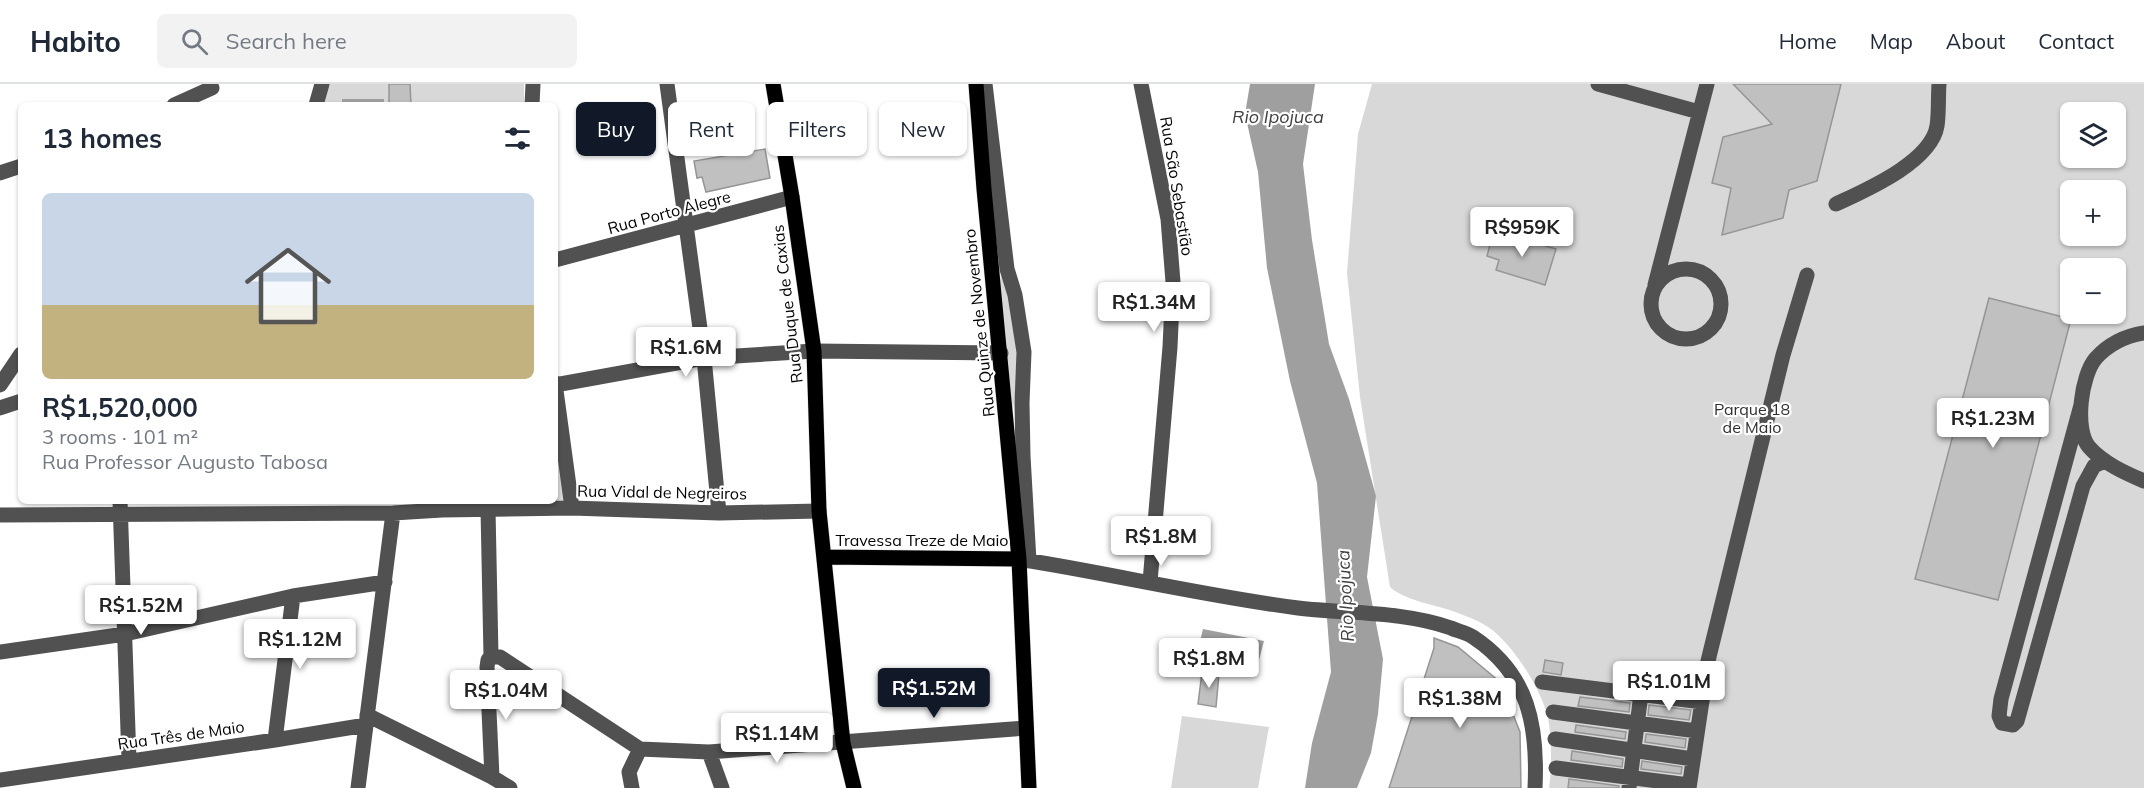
<!DOCTYPE html>
<html lang="en">
<head>
<meta charset="utf-8">
<style>
  body { margin:0; font-family:Mulish,sans-serif; background:#f2f2f3; color:#1f2937; height:100vh; display:flex; flex-direction:column; font-size:22px; white-space:nowrap }
  * { box-sizing:border-box; margin:0 }
  p { font-size:20px; color:#747a83 }
  .icon { flex:none; width:33px; height:33px; fill:none; stroke:currentColor; stroke-width:2; stroke-linecap:round; stroke-linejoin:round }
  .map { position:relative; flex:1; overflow:hidden }
  .panel { position:absolute; left:18px; top:18px; width:540px; height:402px; display:flex; flex-direction:column; background:#fff; border-radius:9px; box-shadow:0 2px 4px #0004 }
  .panel>* { flex:none }
  .top-card { position:absolute; left:576px; top:18px; width:570px; height:54px; display:flex; gap:12px }
  .tools { position:absolute; left:2060px; top:18px; display:grid; gap:12px }
  .tools a { display:grid; place-items:center; width:66px; height:66px; border-radius:9px; background:#fff; box-shadow:0 2px 4px #0004; font-size:30px }
  .price { position:absolute; translate:-50% -51px; padding:0 14px; border-radius:6px; background:#fff; color:#222; font-size:20px; line-height:39px; filter:drop-shadow(0 2px 3px #0008) }
  .price::after { content:''; position:absolute; left:50%; top:36px; width:18px; height:14px; margin-left:-9px; background:inherit; clip-path:polygon(0 0,100% 0,50% 100%) }
  .price.current { background:#111827; color:#fff }
  ul { padding:0; list-style:none }
  li { display:grid; align-content:center; gap:12px; height:318px; padding:0 24px }
  li span { display:grid; place-items:center; height:186px; border-radius:9px; color:#555 }
  li>.icon { margin-inline-start:auto }
  span .icon { width:108px; height:108px; fill:#fffc; stroke-width:1 }
  li b { font-size:26px }
  h2 { display:flex; justify-content:space-between; align-items:center; height:72px; padding:0 24px; font-size:26px }
  .tag { padding:0 21px; border-radius:9px; background:#fff; box-shadow:0 2px 4px #0004; font-size:21px; line-height:54px }
  .tag.current { background:#111827; color:#fff }
  header { display:flex; align-items:center; gap:36px; box-sizing:border-box; height:84px; padding:0 30px; background:#fff; border-bottom:2px solid #e0e1e3 }
  header strong { font-size:28px }
  nav { display:flex; gap:33px; margin-inline-start:auto; font-size:21px }
  .search { width:420px; height:54px; background:#f2f2f3; display:flex; align-items:center; gap:15px; box-sizing:border-box; padding:0 21px; border-radius:9px; color:#747a83; font-size:22px }
  .map>svg:first-child { display:block }
  .green { fill:#d8d8d8; fill-rule:evenodd }
  .water { fill:#9f9f9f }
  .building { fill:#c0c0c0; stroke:#959595; stroke-width:1.5 }
  .lines { fill:none; stroke-linecap:round; stroke-linejoin:round }
  .major-casing { stroke:#dbdbdb; stroke-width:16 }
  .minor { stroke:#515151; stroke-width:15 }
  .major { stroke:#000; stroke-width:15 }
  .labels { text-anchor:middle; dominant-baseline:central; stroke-width:4.5; stroke-linejoin:round; paint-order:stroke }
  .street-label { font-size:16px; fill:#000; stroke:#fff }
  .park-label { font-size:16px; fill:#2f2f2f; stroke:#fff }
  .water-label { font-size:18px; font-style:italic; fill:#404040; stroke:#fff }
</style>
</head>
<body>
<header>
<strong>Habito</strong>
<div class="search"><svg class="icon" aria-label="search" viewBox="0 0 24 24"><circle cx="10" cy="10" r="6"/><path d="M15 15l6 6"/></svg>Search here</div>
<nav><a>Home</a><a>Map</a><a>About</a><a>Contact</a></nav>
</header>
<div class="map">
<svg width="2144" height="704" viewBox="0 0 2144 704">
  <rect width="100%" height="100%" fill="#fff"/>
  <path class="green" d="M 327,0 L 524,0 L 524,21 L 320,21 Z
    M 1372,0 L 2144,0 L 2144,704 L 1549,704 C 1552,685 1552,648 1547,630 C 1539,602 1512,559 1488,543 C 1481,538 1471,534 1463,531 C 1441,521 1406,518 1390,503 L 1360,313 L 1347,189 L 1358,50 ZM 2070,28 L 2115,28 L 2115,74 L 2070,74 ZM 2070,106 L 2115,106 L 2115,152 L 2070,152 ZM 2070,184 L 2115,184 L 2115,230 L 2070,230 Z
    M 1001,191 C 1018,235 1022,279 1013,325 L 1011,321 L 1000,198 Z
    M 555,331 L 567,418 L 449,421 L 448,417 L 555,417 Z
    M 1182,632 L 1269,643 L 1258,704 L 1171,704 Z"/>
  <path class="water" d="M 1250,0 L 1315,0 L 1303,80 L 1312,156 L 1329,260 L 1349,315 L 1376,412 L 1367,493 L 1383,575 L 1378,630 L 1371,669 L 1357,704 L 1305,704 L 1312,659 L 1331,588 L 1317,399 L 1290,297 L 1267,184 L 1258,88 L 1245,30 Z
    M 342,15 L 384,15 L 384,21 L 342,21 Z
    M 1203,545 L 1264,557 L 1255,591 L 1195,578 Z"/>
  <path class="building" d="M 389,0 L 410,0 L 411,21 L 389,21 Z
    M 1733,0 L 1841,0 L 1817,97 L 1789,106 L 1783,134 L 1722,151 L 1731,104 L 1712,99 L 1723,53 L 1772,40 Z
    M 765,65 L 770,94 L 706,108 L 702,93 L 697,94 L 694,77 Z
    M 1506,150 L 1556,165 L 1545,201 L 1496,186 L 1499,176 L 1487,172 L 1492,153 L 1505,157 Z
    M 1989,214 L 2071,235 L 1998,516 L 1915,495 Z
    M 1434,554 L 1458,563 L 1500,598 L 1520,648 L 1521,704 L 1389,704 L 1434,564 Z
    M 1545,576 L 1563,579 L 1561,591 L 1543,588 Z
    M 1202,588 L 1219,590 L 1216,623 L 1198,620 Z
    M 1580,613 L 1630,619 L 1629,628 L 1578,622 Z
    M 1649,621 L 1691,626 L 1689,636 L 1648,631 Z
    M 1576,641 L 1626,648 L 1625,655 L 1575,648 Z
    M 1646,650 L 1686,655 L 1685,664 L 1645,658 Z
    M 1572,667 L 1623,675 L 1622,683 L 1571,676 Z
    M 1642,677 L 1682,683 L 1681,690 L 1641,685 Z
    M 1569,695 L 1619,702 L 1619,704 L 1568,704 Z"/>
  <g class="lines">
    <defs>
      <path id="major" d="M 773,0 L 792,113 L 814,267 L 819,427 L 843,659 L 854,704
        M 976,0 L 984,105 L 1019,475 L 1029,704
        M 824,473 L 1019,475"/>
    </defs>
    <use href="#major" class="major-casing"/>
    <path class="minor" d="M 667,0 L 704,274 L 719,429
      M 985,0 L 1007,185 L 1015,211 L 1024,268 L 1022,319 L 1023,372 L 1029,477
      M 1141,0 L 1168,135 L 1173,198 L 1170,263 L 1150,498
      M 1598,0 L 1699,28
      M 174,21 L 212,4
      M 316,21 L 322,0
      M 532,21 L 533,0
      M 0,89 L 21,82
      M 1836,120 C 1866,106 1931,78 1937,42 C 1939,29 1938,14 1939,0
      M 555,176 L 792,113
      M1651 220a35 35 0 1 1 70 0a35 35 0 1 1-70 0Z
      M 1655,201 L 1707,0
      M 2144,249 C 2125,252 2109,260 2096,274 C 2081,291 2074,345 2089,363 C 2103,379 2125,389 2144,397
      M 555,299 L 572,424
      M 0,301 L 21,270
      M 555,301 L 704,274 L 814,267 L 1001,269
      M 2081,321 L 2001,615 L 1999,632 L 2002,639 L 2013,641 L 2017,637 L 2083,402 L 2094,382 L 2105,377
      M 0,324 L 21,317
      M 120,417 L 129,676
      M 488,425 L 491,572 L 488,576 L 487,583 L 492,693
      M 0,431 L 393,429 L 442,426 L 572,424 L 719,429 L 819,427
      M 1019,475 C 1113,490 1205,512 1298,524 C 1349,530 1403,527 1451,544 C 1458,547 1467,549 1473,553 C 1529,590 1538,642 1535,704
      M 0,568 L 125,550 L 293,512 L 385,498
      M 491,572 L 500,573 L 640,665 L 709,668 L 1026,644
      M 1542,598 L 1702,618
      M 1553,628 L 1697,647
      M 367,631 L 492,693 L 510,704
      M 1555,655 L 1693,675
      M 275,656 L 293,512
      M 709,668 L 722,704
      M 1556,684 L 1689,701
      M 0,696 L 275,656 L 366,641
      M 358,704 L 393,429
      M 632,704 L 629,688 L 640,665
      M 1629,704 L 1641,610
      M 1689,704 L 1708,577 L 1783,271 L 1807,191"/>
    <use href="#major" class="major"/>
  </g>
  <g class="labels">
    <g class="street-label">
      <text transform="translate(1177 102) rotate(81)">Rua São Sebastião</text>
      <text transform="translate(669 128) rotate(-15)">Rua Porto Alegre</text>
      <text transform="translate(787 220) rotate(-97)">Rua Duque de Caxias</text>
      <text transform="translate(979 239) rotate(-96)">Rua Quinze de Novembro</text>
      <text transform="translate(662 408) rotate(1)">Rua Vidal de Negreiros</text>
      <text x="922" y="456">Travessa Treze de Maio</text>
      <text transform="translate(181 651) rotate(-8)">Rua Três de Maio</text>
    </g>
    <g class="park-label">
      <text x="1752" y="325">Parque 18<tspan x="1752" dy="18">de Maio</tspan></text>
    </g>
    <g class="water-label">
      <text x="1278" y="32">Rio Ipojuca</text>
      <text transform="translate(1345 512) rotate(-93)">Rio Ipojuca</text>
    </g>
  </g>
</svg>
<div class="tools">
<a><svg class="icon" aria-label="layers" viewBox="0 0 24 24"><path d="M12 4l9 5-9 5-9-5zM3 14l9 5 9-5"/></svg></a>
<a>+</a>
<a>−</a>
</div>
<b class="price" style="left:1522px;top:174px">R$959K</b>
<b class="price" style="left:1154px;top:249px">R$1.34M</b>
<b class="price" style="left:686px;top:294px">R$1.6M</b>
<b class="price" style="left:1993px;top:365px">R$1.23M</b>
<b class="price" style="left:1161px;top:483px">R$1.8M</b>
<b class="price" style="left:141px;top:552px">R$1.52M</b>
<b class="price" style="left:300px;top:586px">R$1.12M</b>
<b class="price" style="left:1209px;top:605px">R$1.8M</b>
<b class="price" style="left:1669px;top:628px">R$1.01M</b>
<b class="price current" style="left:934px;top:635px">R$1.52M</b>
<b class="price" style="left:506px;top:637px">R$1.04M</b>
<b class="price" style="left:1460px;top:645px">R$1.38M</b>
<b class="price" style="left:777px;top:680px">R$1.14M</b>
<div class="top-card">
<a class="tag current">Buy</a>
<a class="tag">Rent</a>
<a class="tag">Filters</a>
<a class="tag">New</a>
</div>
<section class="panel">
<h2>13 homes<svg class="icon" aria-label="filters" viewBox="0 0 24 24"><path d="M4 7h16M4 17h16"/><circle cx="9" cy="7" r="2"/><circle cx="15" cy="17" r="2"/></svg></h2>
<ul>
<li><span style="background:linear-gradient(#c9d6e8 60%,#c2b280 0)"><svg class="icon" aria-label="home" viewBox="0 0 24 24"><path d="M3 11l9-7 9 7M6 9v11h12V9"/></svg></span><div><b>R$1,520,000</b><p>3 rooms · 101 m²</p><p>Rua Professor Augusto Tabosa</p></div></li>
</ul>
</section>
</div>
</body>
</html>
